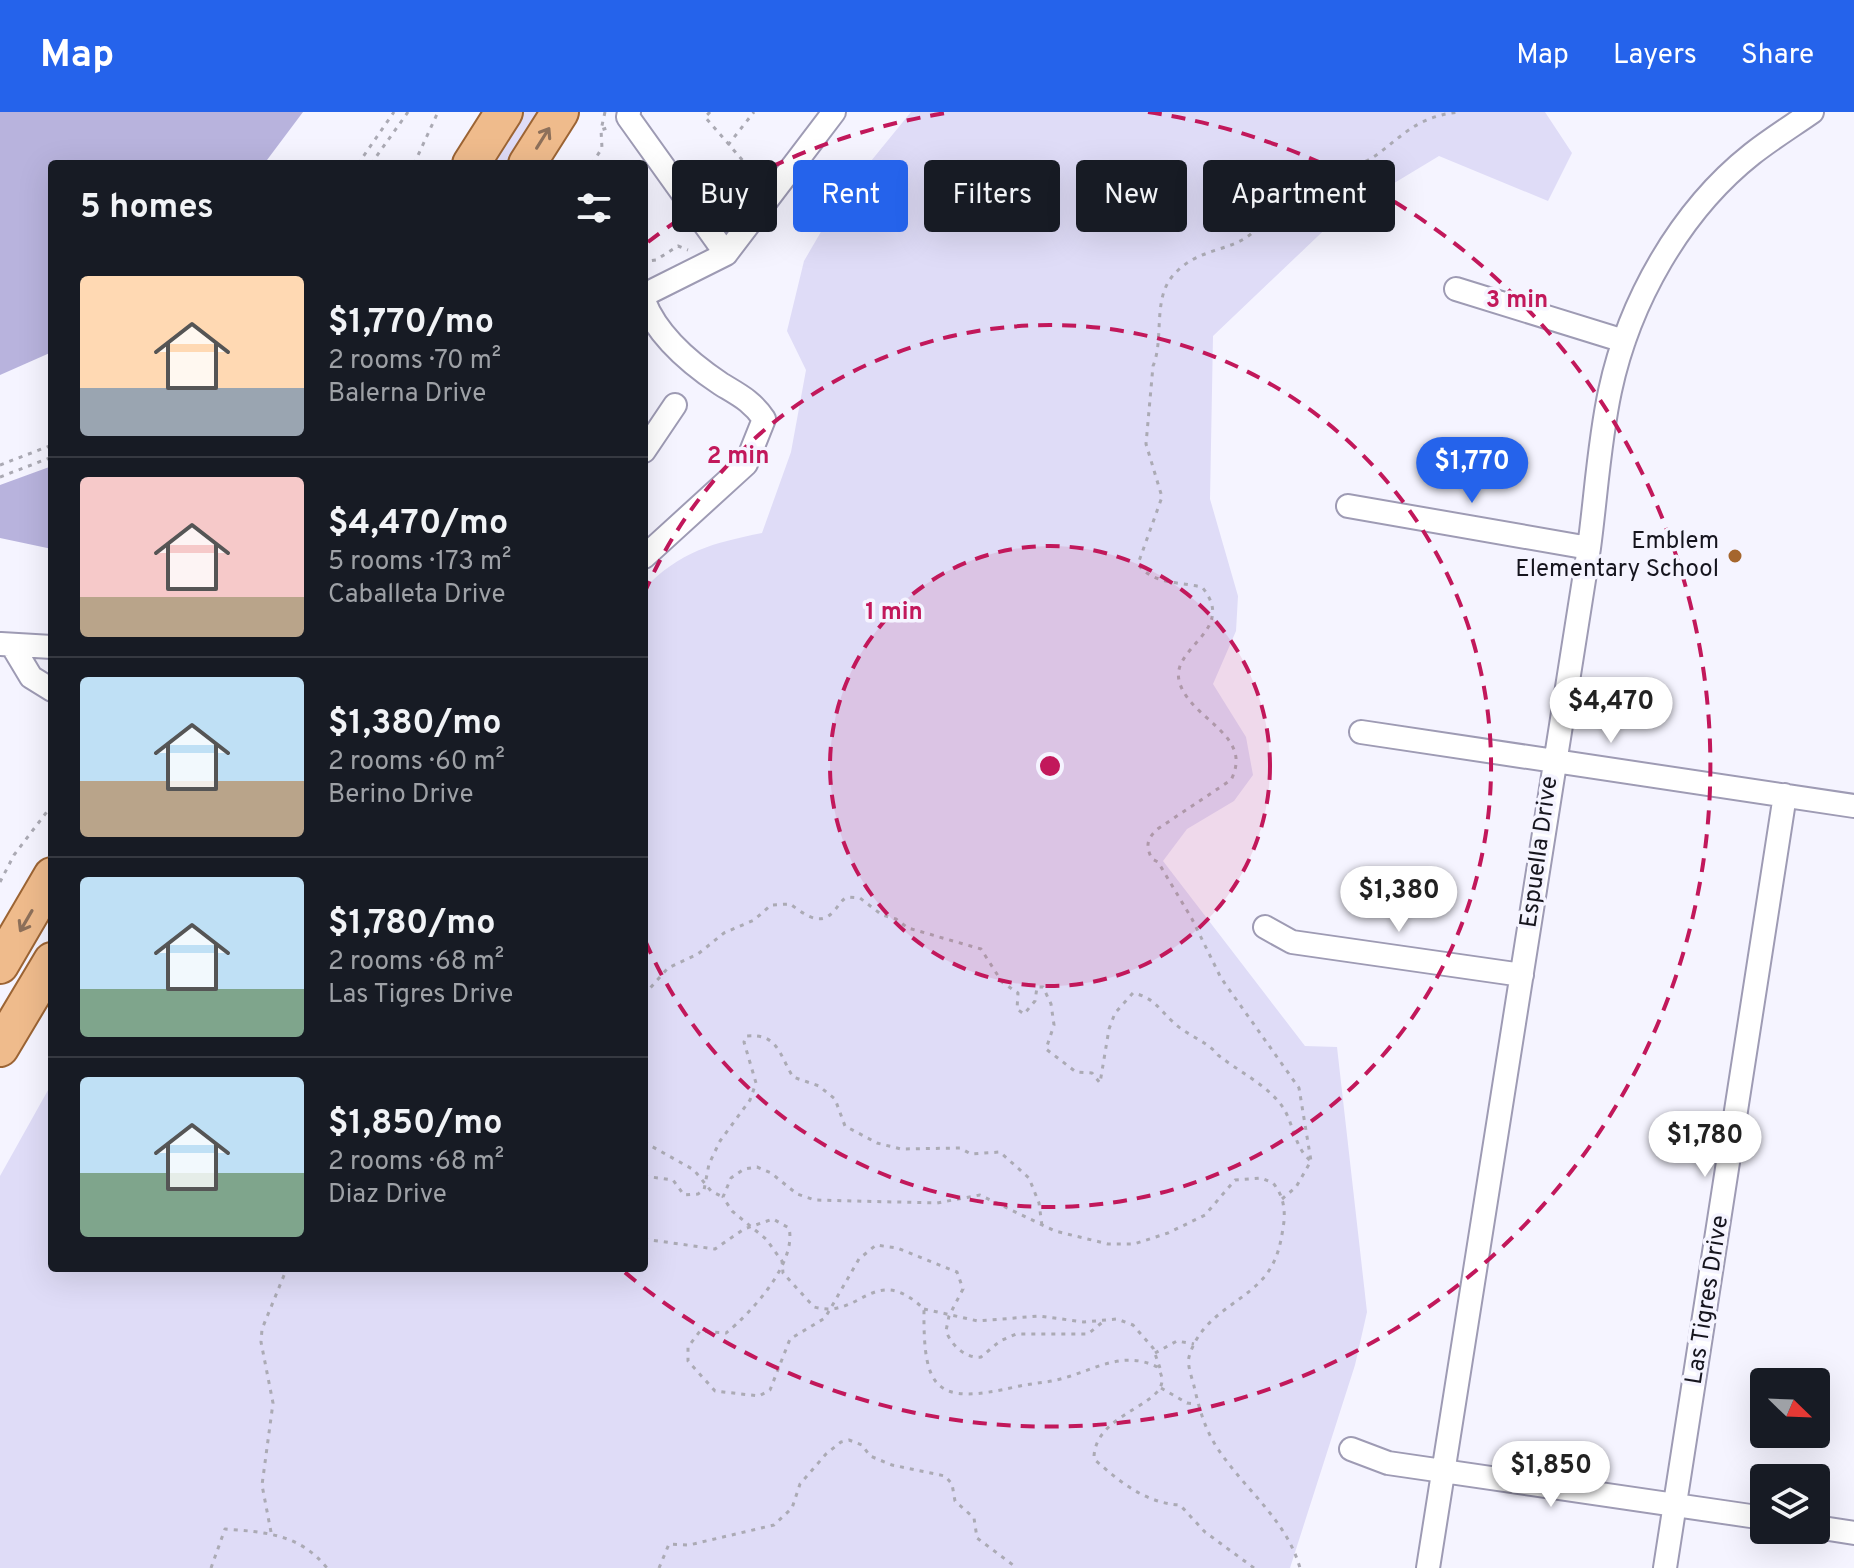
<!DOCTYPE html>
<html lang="en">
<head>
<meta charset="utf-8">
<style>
  body { margin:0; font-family:Overpass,sans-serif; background:#20242c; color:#f1f3f6; height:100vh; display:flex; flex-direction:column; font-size:30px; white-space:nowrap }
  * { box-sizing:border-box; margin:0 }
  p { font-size:26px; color:#9ea1a6 }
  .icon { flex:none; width:44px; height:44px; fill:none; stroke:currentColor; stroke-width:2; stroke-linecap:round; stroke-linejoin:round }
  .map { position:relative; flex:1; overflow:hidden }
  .panel { position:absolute; left:48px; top:48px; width:600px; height:1112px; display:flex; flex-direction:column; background:#171b24; border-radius:8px; box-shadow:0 8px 32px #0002 }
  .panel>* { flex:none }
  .banner { position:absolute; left:672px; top:48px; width:760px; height:72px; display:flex; gap:16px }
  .needle { width:52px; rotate:113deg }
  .fabs { position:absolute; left:1750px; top:1256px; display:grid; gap:16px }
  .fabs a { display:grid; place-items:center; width:80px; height:80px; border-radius:8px; background:#171b24; box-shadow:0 8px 32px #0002; font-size:40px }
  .price { position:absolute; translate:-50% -68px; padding:0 18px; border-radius:28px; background:#fff; color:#222; font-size:26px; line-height:52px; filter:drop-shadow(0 2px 4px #0008) }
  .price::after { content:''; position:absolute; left:50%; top:48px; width:24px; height:18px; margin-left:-12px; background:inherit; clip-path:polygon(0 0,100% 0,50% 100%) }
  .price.on { background:#2563eb; color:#fff }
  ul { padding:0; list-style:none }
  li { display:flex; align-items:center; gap:24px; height:200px; padding:0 32px }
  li+li { border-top:2px solid #363941 }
  li span { display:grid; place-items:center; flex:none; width:224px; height:160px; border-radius:8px; color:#555 }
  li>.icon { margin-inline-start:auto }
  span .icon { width:96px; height:96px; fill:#fffc; stroke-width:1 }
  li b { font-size:34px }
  h2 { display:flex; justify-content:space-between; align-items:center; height:96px; padding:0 32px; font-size:34px }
  .chip { padding:0 28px; border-radius:8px; background:#171b24; box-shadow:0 8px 32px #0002; font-size:28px; line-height:72px }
  .chip.on { background:#2563eb; color:#fff }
  header { display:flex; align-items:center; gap:48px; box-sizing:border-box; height:112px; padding:0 40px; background:#2563eb; color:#fff }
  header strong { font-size:38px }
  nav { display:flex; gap:44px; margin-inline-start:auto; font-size:28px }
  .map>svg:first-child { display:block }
  .green { fill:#dfdcf7 }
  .water { fill:#b8b3dd }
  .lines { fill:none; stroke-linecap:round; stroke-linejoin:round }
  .minor-casing { stroke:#9e9bb4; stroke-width:26 }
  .primary-casing { stroke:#9c6434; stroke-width:40 }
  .path { stroke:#abaab4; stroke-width:3; stroke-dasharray:4 6; stroke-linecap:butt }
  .minor { stroke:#fff; stroke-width:22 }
  .primary { stroke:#efbb8c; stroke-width:36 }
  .oneway { stroke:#8d705a }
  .ring { fill:none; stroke:#c2185b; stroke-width:4; stroke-dasharray:14 10 }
  .poi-dot { fill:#a5662d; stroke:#f5f4ff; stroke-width:3 }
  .labels { text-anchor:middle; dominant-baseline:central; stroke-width:7; stroke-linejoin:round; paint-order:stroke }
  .poi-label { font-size:24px; fill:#16151e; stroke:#f5f4ff; text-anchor:end }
  .street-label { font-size:24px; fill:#16151e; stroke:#f5f4ff }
  .centre { fill:#c2185b; stroke:#f5f4ff; stroke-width:4 }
  .ring-label { font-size:24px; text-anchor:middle; font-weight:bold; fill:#c2185b; stroke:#f5f4ff; stroke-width:7; stroke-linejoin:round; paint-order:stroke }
</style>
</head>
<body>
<header>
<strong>Map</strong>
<nav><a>Map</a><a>Layers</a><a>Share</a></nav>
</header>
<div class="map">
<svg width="1854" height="1456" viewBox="0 0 1854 1456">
  <rect width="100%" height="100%" fill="#f5f4ff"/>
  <path class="green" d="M 524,0 L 537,0 L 506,52 L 492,52 Z
    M 911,0 L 1545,0 L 1572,41 L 1548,89 L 1439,44 L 1338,105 L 1213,224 L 1210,387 L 1238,484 L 1236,519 L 1213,572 L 1246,625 L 1253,663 L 1234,689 L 1187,717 L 1163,749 L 1305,934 L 1337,935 L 1367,1200 L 1355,1253 L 1290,1456 L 0,1456 L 0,1064 L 52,971 L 52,1156 L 644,1156 L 644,477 C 680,439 713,431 762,421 L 791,340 L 806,258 L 787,219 L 804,149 L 840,87 Z"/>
  <path class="water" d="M 0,0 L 303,0 L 264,52 L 52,52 L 52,240 L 0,263 Z
    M 52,354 L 52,437 L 0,426 L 0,373 Z"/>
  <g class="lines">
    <defs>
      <path id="minor" d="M 629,0 L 628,5 L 726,142
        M 1456,177 L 1624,229
        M 644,183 L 726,142 L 834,0
        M 644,189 C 657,223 691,252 721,272 C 739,283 752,289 764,307 L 746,352 L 644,445
        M 644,339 L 675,293
        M 1348,394 L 1589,436
        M 1,532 L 52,535
        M 13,535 L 31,565 L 52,578
        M 1361,620 L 1854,694
        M 1265,815 L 1292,830 L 1522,863
        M 1351,1337 L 1388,1351 L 1764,1406
        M 1816,1415 L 1854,1421
        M 1428,1456 L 1589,436 C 1596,384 1599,330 1610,279 C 1629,190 1680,99 1752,42 C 1771,27 1792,14 1812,0
        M 1665,1456 L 1785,683"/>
      <path id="primary" d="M 471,52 L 504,0
        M 527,52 L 560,0
        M 0,853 L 52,764
        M 0,936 L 52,849"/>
    </defs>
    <use href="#minor" class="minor-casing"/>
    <use href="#primary" class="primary-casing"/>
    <path class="path" d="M 605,0 L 601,18 L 610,15
      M 710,0 L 705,5 L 758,66
      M 728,33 L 754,0
      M 358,52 L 394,0
      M 371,52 L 408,0
      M 414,52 L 438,0
      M 592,52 L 602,36 L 601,18
      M 644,144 L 649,149 L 656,148 L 678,134 L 688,138
      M 0,353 L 52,333
      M 0,365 L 52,345
      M 0,770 L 14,743 L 52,693
      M 644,883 L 668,856 L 698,842 L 724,821 L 754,808 L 771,793 L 790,792 C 802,800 819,816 833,800 C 839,794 839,790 847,785 L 860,786 L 882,803 L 896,807 L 908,816 L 981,837 L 1002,870 L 1018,881 L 1017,897 L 1024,902 L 1035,889 L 1037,875 L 1043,875 L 1051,892 L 1054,913 L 1046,937 L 1076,960 L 1092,961 L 1100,971 L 1109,917 L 1115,901 L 1133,881 C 1153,885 1159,897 1173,910 C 1186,923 1207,929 1218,943 C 1238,959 1267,973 1282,994 C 1294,1011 1294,1036 1311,1049
      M 644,1030 L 694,1058 L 711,1079 L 723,1085
      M 644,1064 L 673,1068 L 684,1083 L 698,1082 L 704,1078 L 709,1052 L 720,1029 L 750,988 L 756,971 L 744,930 L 746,924 C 778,921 779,942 793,965 L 819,974 L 835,987 L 845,1014 L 877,1031 L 901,1037 L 960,1036 L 971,1042 L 1000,1040 L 1029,1066 L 1039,1091 L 1042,1114
      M 1282,1087 L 1296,1075 L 1311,1049 L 1299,976 L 1221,866 L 1192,807 L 1158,750 L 1152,747 C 1145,733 1147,726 1159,716 L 1231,668 C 1254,623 1193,609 1180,572 C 1167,535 1239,520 1202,475 C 1179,470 1152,472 1138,452 L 1162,385 L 1146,332 L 1153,254 C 1164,228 1153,190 1171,166 C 1196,134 1233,141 1254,119 C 1271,103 1268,68 1289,56 C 1307,46 1329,61 1348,56 C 1392,45 1401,5 1460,0
      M 644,1127 L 715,1137 L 744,1117 L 773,1107 L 789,1116 C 797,1151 751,1201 726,1221 L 700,1219 L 688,1235 L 688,1249 L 715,1279 L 759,1284 L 770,1278 L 790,1227 L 825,1206 L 859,1147 L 876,1133 L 897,1136 L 957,1160 L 963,1177 L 949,1204 L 946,1219 C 951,1233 966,1247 981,1245 L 1000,1229 L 1016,1222 L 1088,1222 L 1105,1208
      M 924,1197 L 978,1209 L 1039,1204 L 1084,1210 L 1117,1207 L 1133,1213 L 1153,1236 L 1160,1256
      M 1155,1241 L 1177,1229 L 1194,1232
      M 1161,1276 L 1187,1291 L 1197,1292
      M 271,1420 L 262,1373 L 273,1291 L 261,1230 L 262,1217 L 287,1156
      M 211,1456 L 225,1417 C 265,1420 300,1422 327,1456
      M 659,1456 L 669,1432 L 689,1433 L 774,1413 L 792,1396 L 800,1372 L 826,1342 L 841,1330 L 849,1328 L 862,1333 L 870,1344 L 892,1353 L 945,1364 L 952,1372 L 955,1389 L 974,1406 L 977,1426 L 1017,1456
      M 1254,1456 L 1205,1420 L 1180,1393 C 1145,1391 1120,1370 1094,1347 C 1093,1296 1184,1293 1157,1255 C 1124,1238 1096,1257 1064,1266 C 1048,1271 1031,1271 1015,1275 C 936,1293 923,1279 924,1197 C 873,1149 862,1208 814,1195 L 783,1161 L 782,1149 L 766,1127 L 732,1099 L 723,1085 L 731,1066 L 744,1057 L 757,1055 L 771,1061 L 797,1082 L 815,1088 L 937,1091 L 980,1083 L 1055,1119 L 1108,1132 L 1134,1132 L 1168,1121 L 1205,1103 L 1235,1068 L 1261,1066 L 1273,1071 C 1284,1084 1286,1100 1283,1116 C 1281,1130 1278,1144 1270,1157 C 1250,1190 1202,1199 1189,1245 C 1187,1253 1192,1266 1194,1274 C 1199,1296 1205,1318 1218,1337 C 1245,1378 1286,1407 1300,1456"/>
    <use href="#minor" class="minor"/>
    <use href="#primary" class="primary"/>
  </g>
  <defs><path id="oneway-shaft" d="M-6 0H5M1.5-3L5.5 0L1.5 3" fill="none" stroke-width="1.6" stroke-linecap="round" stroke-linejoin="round" transform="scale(2)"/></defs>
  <g class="oneway">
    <use href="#oneway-shaft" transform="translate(543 26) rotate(-58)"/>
    <use href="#oneway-shaft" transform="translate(26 809) rotate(120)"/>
  </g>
  <circle cx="1050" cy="654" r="220" fill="#c2185b" fill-opacity=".12"/>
  <g class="ring">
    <circle cx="1050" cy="654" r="220"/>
    <path d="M644 482A441 441 0 1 1 644 826"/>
    <path d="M648 130A661 661 0 0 1 952 0M1148 0A661 661 0 1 1 621 1157"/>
  </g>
  <circle class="poi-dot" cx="1735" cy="444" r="8"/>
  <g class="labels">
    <g class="poi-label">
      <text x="1719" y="430">Emblem<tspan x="1719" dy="28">Elementary School</tspan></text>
    </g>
    <g class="street-label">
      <text transform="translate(1540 740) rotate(-82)">Espuella Drive</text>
      <text transform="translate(1708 1188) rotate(-81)">Las Tigres Drive</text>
    </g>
  </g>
  <circle cx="1050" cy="654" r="12" class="centre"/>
  <g class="ring-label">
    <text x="1517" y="195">3 min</text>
    <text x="738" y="351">2 min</text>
    <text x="894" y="507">1 min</text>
  </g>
</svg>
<div class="fabs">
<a><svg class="needle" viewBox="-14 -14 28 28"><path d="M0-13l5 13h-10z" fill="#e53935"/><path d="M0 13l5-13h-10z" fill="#9ea1a6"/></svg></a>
<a><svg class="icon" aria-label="layers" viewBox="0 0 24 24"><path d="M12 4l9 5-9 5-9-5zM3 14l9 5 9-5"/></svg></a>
</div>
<b class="price on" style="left:1472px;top:393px">$1,770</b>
<b class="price" style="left:1611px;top:633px">$4,470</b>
<b class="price" style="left:1399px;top:822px">$1,380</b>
<b class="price" style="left:1705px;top:1067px">$1,780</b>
<b class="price" style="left:1551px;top:1397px">$1,850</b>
<div class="banner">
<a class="chip">Buy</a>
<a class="chip on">Rent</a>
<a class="chip">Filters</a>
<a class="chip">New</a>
<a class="chip">Apartment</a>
</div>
<section class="panel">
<h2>5 homes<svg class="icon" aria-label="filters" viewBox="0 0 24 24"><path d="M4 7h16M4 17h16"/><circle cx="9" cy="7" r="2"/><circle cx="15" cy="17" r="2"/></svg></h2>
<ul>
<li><span style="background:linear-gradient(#ffd9b3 70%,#9aa5b1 0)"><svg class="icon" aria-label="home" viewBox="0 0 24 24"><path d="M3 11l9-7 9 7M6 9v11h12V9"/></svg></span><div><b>$1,770/mo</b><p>2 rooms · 70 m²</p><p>Balerna Drive</p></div></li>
<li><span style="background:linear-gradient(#f6c9c9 75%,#b9a48a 0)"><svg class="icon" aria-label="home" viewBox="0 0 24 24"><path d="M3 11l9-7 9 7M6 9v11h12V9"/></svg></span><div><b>$4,470/mo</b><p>5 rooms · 173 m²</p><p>Caballeta Drive</p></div></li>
<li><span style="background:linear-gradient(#bfe0f5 65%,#b9a48a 0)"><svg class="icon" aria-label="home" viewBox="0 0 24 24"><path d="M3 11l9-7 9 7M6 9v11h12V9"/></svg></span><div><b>$1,380/mo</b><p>2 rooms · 60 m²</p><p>Berino Drive</p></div></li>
<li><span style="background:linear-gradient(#bfe0f5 70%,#7fa58c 0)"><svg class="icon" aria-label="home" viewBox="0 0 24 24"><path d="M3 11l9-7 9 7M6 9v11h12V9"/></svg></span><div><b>$1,780/mo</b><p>2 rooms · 68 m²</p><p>Las Tigres Drive</p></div></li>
<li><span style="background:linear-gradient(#bfe0f5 60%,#7fa58c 0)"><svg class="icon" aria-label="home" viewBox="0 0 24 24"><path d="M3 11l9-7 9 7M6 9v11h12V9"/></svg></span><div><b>$1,850/mo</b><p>2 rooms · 68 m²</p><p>Diaz Drive</p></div></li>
</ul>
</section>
</div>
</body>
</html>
